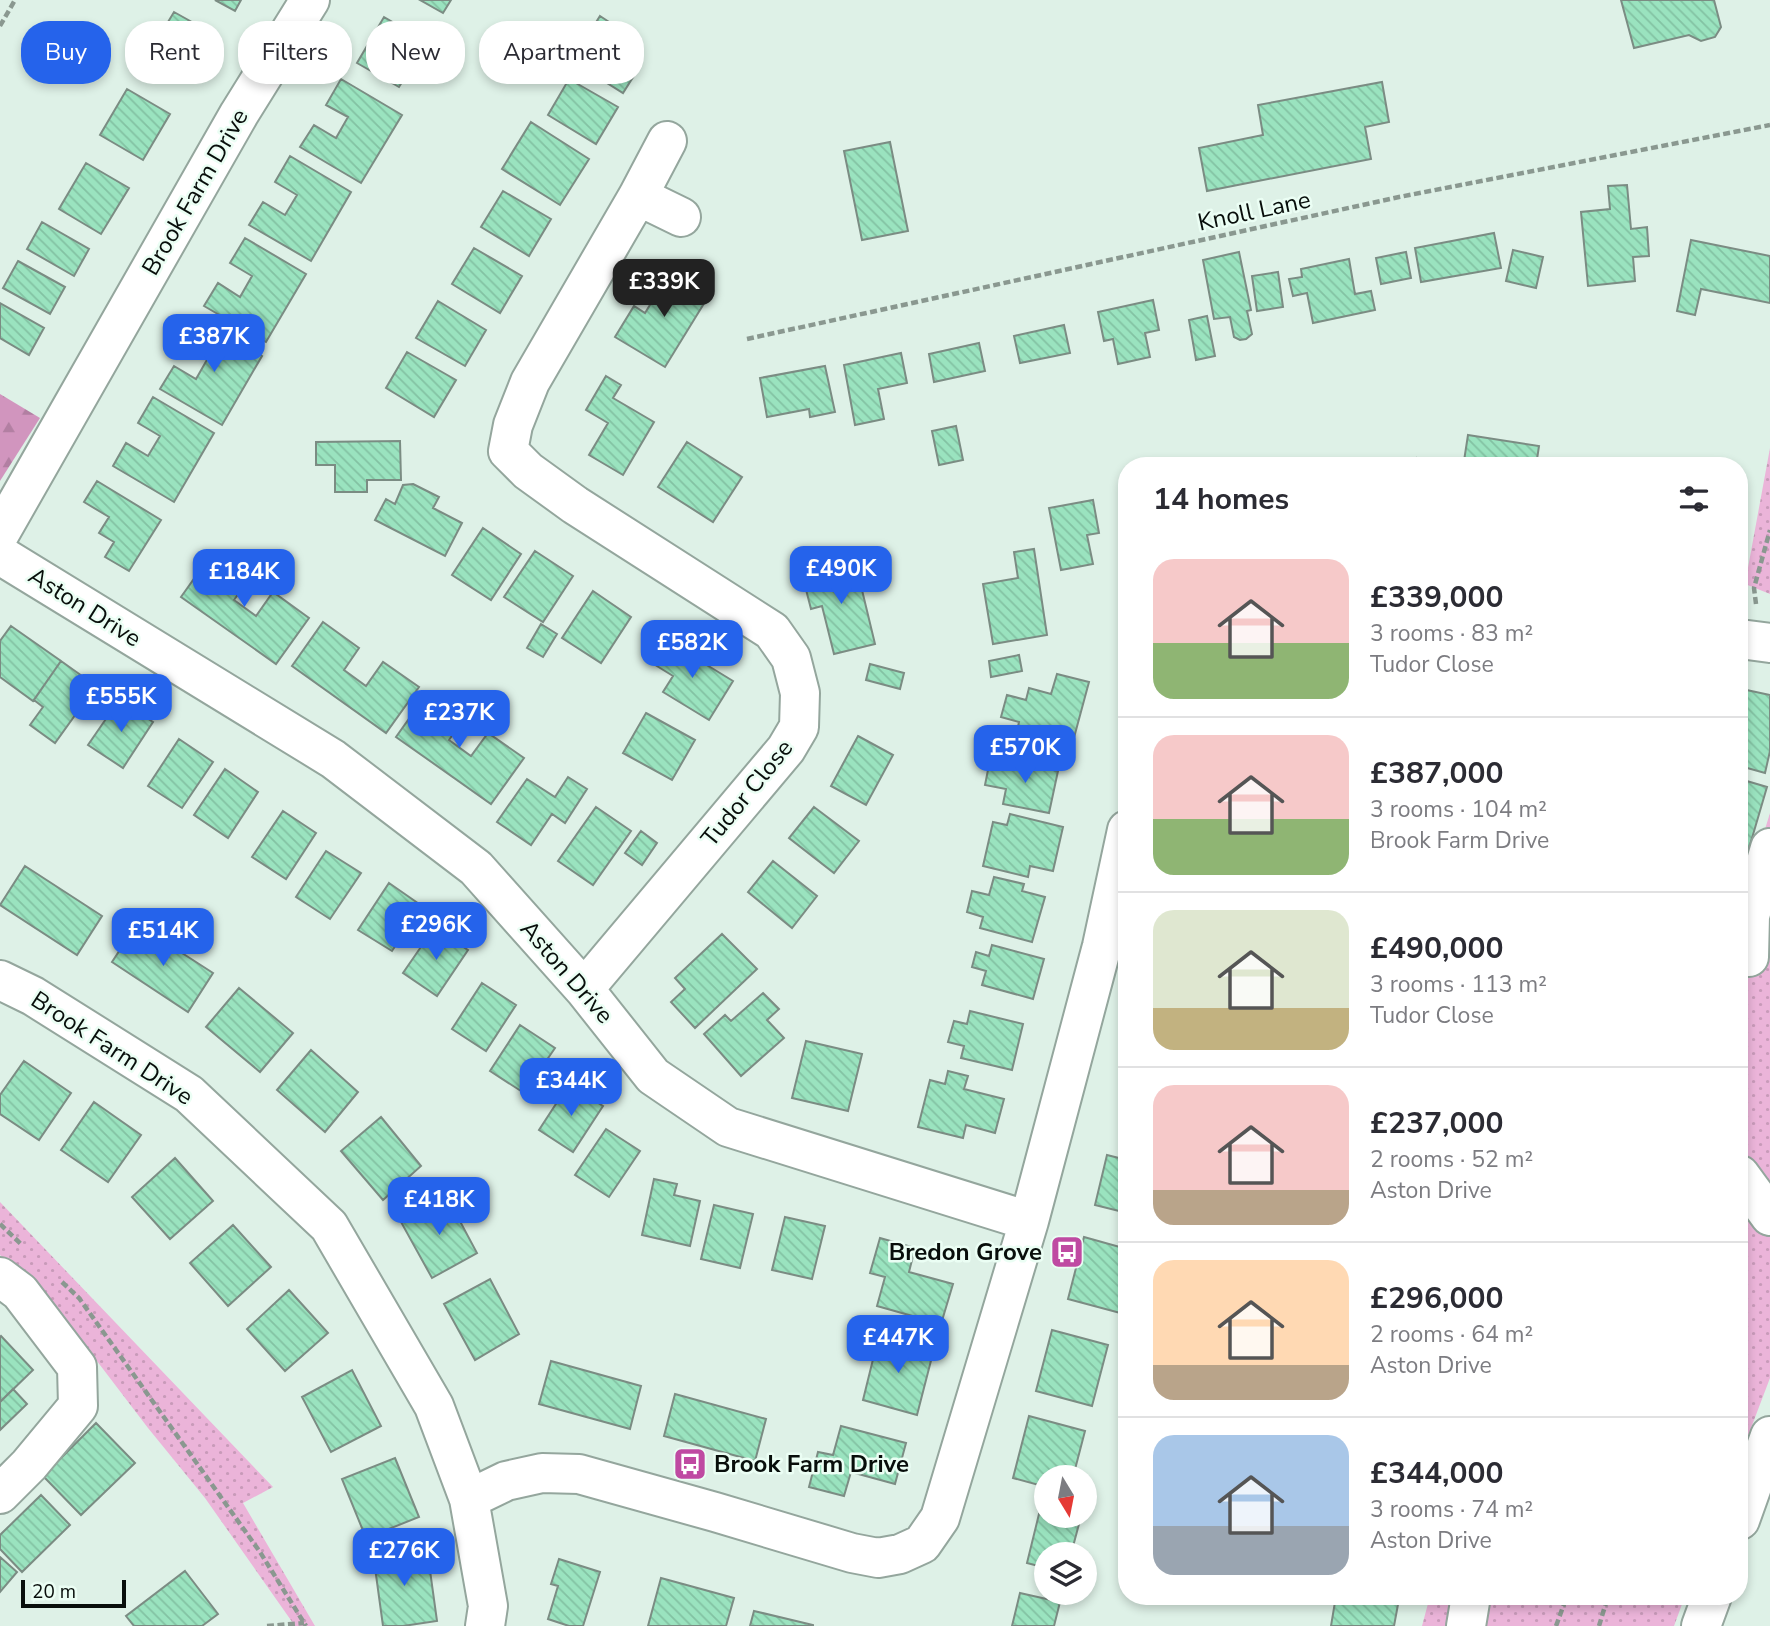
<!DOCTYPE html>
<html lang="en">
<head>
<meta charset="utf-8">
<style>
  body { margin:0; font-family:"Nunito Sans",sans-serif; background:#f2f2f3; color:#2b2b33; height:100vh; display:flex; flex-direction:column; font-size:26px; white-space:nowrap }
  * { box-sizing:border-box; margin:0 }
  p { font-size:23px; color:#7c7c81 }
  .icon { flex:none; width:38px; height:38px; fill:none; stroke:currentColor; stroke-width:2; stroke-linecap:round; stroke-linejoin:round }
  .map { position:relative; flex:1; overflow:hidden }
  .panel { position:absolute; left:1118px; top:457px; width:630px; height:1148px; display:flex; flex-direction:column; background:#fff; border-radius:28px; box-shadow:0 4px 10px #0003 }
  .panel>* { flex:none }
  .top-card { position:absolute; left:21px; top:21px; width:665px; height:63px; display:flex; gap:14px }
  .needle { width:46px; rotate:170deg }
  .fabs { position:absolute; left:1034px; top:1465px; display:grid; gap:14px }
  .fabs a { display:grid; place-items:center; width:63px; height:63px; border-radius:50%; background:#fff; box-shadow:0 4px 10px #0003; font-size:35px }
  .scale { position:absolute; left:21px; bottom:18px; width:105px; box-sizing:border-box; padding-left:7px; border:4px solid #080e0b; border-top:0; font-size:19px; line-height:24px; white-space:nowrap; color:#080e0b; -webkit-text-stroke:5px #ebfef4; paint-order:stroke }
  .price { position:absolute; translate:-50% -60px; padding:0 16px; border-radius:14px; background:#2563eb; color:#fff; font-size:23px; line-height:46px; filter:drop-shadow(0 2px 4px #0008) }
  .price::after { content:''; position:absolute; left:50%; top:42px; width:21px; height:16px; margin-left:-10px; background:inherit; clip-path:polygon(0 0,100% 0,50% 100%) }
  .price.on { background:#222; color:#fff }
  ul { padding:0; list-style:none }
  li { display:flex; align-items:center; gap:21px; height:175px; padding:0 35px }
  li+li { border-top:2px solid #e1e1e2 }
  li span { display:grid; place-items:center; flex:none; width:196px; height:140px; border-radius:21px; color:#555 }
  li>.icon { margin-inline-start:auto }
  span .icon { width:84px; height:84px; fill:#fffc; stroke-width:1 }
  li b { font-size:30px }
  h2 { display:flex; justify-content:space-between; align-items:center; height:84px; padding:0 35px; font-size:30px }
  .pill { padding:0 24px; border-radius:28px; background:#fff; box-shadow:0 4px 10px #0003; font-size:24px; line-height:63px }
  .pill.on { background:#2563eb; color:#fff }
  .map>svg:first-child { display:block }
  .grass { fill:url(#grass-dots) }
  .forest { fill:url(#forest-firs) }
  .building { fill:url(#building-back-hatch); stroke:#7b8c83; stroke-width:2 }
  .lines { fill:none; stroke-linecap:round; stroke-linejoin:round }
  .minor-casing { stroke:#94a69d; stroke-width:42 }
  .major-casing { stroke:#94a69d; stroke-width:42 }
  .path { stroke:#8a9890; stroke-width:4.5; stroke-dasharray:7 3.5; stroke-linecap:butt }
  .minor { stroke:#fff; stroke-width:38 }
  .major { stroke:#fff; stroke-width:38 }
  .labels { text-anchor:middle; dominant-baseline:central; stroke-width:5; stroke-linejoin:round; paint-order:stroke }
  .street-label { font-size:24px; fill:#080e0b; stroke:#ebfef4 }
  .poi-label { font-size:24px; font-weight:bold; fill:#080e0b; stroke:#ebfef4; text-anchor:end }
</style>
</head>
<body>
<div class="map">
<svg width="1770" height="1626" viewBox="0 0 1770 1626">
  <defs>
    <pattern id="grass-dots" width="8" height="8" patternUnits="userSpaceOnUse" patternTransform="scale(1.75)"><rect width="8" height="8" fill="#ebb4d9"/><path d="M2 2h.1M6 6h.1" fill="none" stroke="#c89ab9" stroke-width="1.8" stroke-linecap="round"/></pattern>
    <pattern id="forest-firs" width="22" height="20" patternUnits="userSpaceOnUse" patternTransform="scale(1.75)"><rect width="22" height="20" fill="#d195be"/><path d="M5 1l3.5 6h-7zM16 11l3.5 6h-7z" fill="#b27fa2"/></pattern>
    <pattern id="building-back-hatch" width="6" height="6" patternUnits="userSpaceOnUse" patternTransform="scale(1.75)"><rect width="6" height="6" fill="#9ae3bf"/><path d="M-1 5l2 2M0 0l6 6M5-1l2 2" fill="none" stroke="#83c2a3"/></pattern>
  </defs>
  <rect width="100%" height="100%" fill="#def1e7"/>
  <path class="grass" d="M 1770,448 L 1770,594 L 1745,584 Z
    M 1770,813 L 1770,1378 L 1740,1457 L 1740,910 Z
    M 0,1202 L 273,1487 L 243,1503 L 315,1626 L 295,1626 L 205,1498 L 148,1428 L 55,1306 L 0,1255 Z
    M 1430,1596 L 1685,1596 L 1674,1626 L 1422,1626 Z"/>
  <path class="forest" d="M 0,394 L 40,418 L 0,481 Z"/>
  <path class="building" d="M 215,0 L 241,0 L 235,11 Z
    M 420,0 L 451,0 L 443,13 Z
    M 1621,0 L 1714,0 L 1721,27 L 1715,37 L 1701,41 L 1689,35 L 1634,48 Z
    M 174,12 L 217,36 L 189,82 L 147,57 Z
    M 600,16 L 638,41 L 622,66 L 635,74 L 623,93 L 572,61 Z
    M 384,17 L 427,42 L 399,87 L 357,63 Z
    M 341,79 L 402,115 L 361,183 L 300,147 L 314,125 L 336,138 L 348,117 L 326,105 Z
    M 569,79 L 618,107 L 596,144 L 548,115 Z
    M 1382,82 L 1389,122 L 1365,127 L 1371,159 L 1207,191 L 1199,148 L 1263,135 L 1258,105 Z
    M 127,89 L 170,114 L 143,160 L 100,135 Z
    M 531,122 L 589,159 L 560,205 L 502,169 Z
    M 890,142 L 908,231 L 862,240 L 844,151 Z
    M 290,156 L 351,192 L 311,261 L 249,225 L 263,202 L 285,215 L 297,195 L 275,182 Z
    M 86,163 L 129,188 L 101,234 L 59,209 Z
    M 1627,185 L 1631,229 L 1647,227 L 1649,256 L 1633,257 L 1635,281 L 1588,286 L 1581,212 L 1610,209 L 1608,186 Z
    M 503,191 L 551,219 L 529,256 L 481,227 Z
    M 42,222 L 89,249 L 74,276 L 27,249 Z
    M 1494,233 L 1501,268 L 1421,282 L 1415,248 Z
    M 245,238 L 306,274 L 266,342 L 204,306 L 218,283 L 240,297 L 252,276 L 230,263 Z
    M 1691,240 L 1770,256 L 1770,303 L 1701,289 L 1695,315 L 1677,311 Z
    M 474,248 L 522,276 L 500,313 L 452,284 Z
    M 1513,250 L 1543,257 L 1536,288 L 1506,281 Z
    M 1239,252 L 1251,310 L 1247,311 L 1252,334 L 1246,339 L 1240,340 L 1234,337 L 1230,317 L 1214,319 L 1203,260 Z
    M 1406,252 L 1411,278 L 1381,284 L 1376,258 Z
    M 1349,259 L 1355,294 L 1371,291 L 1375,310 L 1313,323 L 1307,293 L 1293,296 L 1289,279 L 1302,277 L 1301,269 Z
    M 18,261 L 65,287 L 50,314 L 3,288 Z
    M 672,269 L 711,292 L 665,367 L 615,337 L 634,306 L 645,313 Z
    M 1278,272 L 1283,307 L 1257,311 L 1252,276 Z
    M 1153,300 L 1159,330 L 1145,333 L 1150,357 L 1118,364 L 1113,339 L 1104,341 L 1098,312 Z
    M 438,301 L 486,330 L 465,366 L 416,338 Z
    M 0,303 L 44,328 L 29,355 L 0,338 Z
    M 1207,316 L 1215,356 L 1196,360 L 1189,320 Z
    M 201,320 L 262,356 L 222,425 L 160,389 L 174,366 L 196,379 L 208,358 L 186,346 Z
    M 1064,325 L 1070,353 L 1020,363 L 1014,336 Z
    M 979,343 L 985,371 L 934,382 L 929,354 Z
    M 407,352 L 456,380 L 434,417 L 386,388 Z
    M 901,353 L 907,383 L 878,389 L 884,419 L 855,425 L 844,365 Z
    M 825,366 L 835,412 L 810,417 L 809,409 L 767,417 L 760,378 Z
    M 606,376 L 621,385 L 613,398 L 654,422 L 623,475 L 589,455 L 608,423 L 586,410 Z
    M 153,397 L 214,433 L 174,502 L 113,466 L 126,443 L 148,456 L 160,436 L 138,423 Z
    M 956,426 L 963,460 L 939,465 L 932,431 Z
    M 1468,435 L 1539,446 L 1536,466 L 1448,466 L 1449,459 L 1464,461 Z
    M 400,441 L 401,480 L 367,480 L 367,492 L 335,492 L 335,465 L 316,465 L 316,442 Z
    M 687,442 L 742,477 L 713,522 L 658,487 Z
    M 1416,458 L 1417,466 L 1376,466 Z
    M 97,481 L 161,520 L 129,571 L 105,557 L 114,542 L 99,533 L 109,517 L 84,502 Z
    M 413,484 L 439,497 L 433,508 L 462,523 L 445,556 L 375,520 L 386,499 L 395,504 L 403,485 Z
    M 1093,500 L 1099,533 L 1087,535 L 1093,564 L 1061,570 L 1049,508 Z
    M 483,528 L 521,554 L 491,600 L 452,575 Z
    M 1034,549 L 1047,635 L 993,644 L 983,584 L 1018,578 L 1014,552 Z
    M 535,551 L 573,576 L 543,622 L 504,597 Z
    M 213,552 L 250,578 L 234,600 L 256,616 L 273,592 L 309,618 L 276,664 L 181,597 Z
    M 855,561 L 875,644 L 834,654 L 822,606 L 811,609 L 802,574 Z
    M 593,591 L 631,617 L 601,663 L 562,638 Z
    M 323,622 L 359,648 L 344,670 L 366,686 L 383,662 L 419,687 L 386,733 L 292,666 Z
    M 541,624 L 557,634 L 543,657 L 527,648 Z
    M 11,626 L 61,661 L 33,701 L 0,677 L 0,641 Z
    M 666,640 L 733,681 L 709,720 L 663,692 L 673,676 L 652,663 Z
    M 1019,655 L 1022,671 L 991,677 L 989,661 Z
    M 61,661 L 96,686 L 55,743 L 30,725 L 43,707 L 34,700 Z
    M 870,664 L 904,673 L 900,689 L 866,680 Z
    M 1057,674 L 1089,682 L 1072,745 L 1049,739 L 1047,748 L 1015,740 L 1019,722 L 1001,717 L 1007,695 L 1026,700 L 1029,688 L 1051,694 Z
    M 1742,689 L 1770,695 L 1770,751 L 1765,773 L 1740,766 L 1740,700 Z
    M 428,692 L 464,719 L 449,740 L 471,756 L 488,733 L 524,758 L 491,804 L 396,737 Z
    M 119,700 L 153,722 L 123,768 L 88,745 Z
    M 646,713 L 695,740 L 672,780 L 623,753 Z
    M 858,736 L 893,755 L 866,805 L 831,786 Z
    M 179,739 L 213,762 L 182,808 L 148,786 Z
    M 1011,761 L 1058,771 L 1049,813 L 1003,804 L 1006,789 L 985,785 L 989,765 L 1009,769 Z
    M 225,769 L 258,792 L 228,838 L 194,815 Z
    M 568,777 L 587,789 L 565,823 L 552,814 L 531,845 L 497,822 L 527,779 L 555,797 Z
    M 1740,779 L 1767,787 L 1740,879 Z
    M 596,807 L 631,831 L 593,885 L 558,861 Z
    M 814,807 L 859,841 L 834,873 L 789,838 Z
    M 283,811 L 316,833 L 286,879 L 252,857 Z
    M 1010,814 L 1063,827 L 1053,871 L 1030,866 L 1028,877 L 983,866 L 993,822 L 1007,825 Z
    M 641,831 L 657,843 L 642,865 L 625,853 Z
    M 326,851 L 361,873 L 330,919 L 296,897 Z
    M 773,861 L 817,896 L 792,928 L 748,892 Z
    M 25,866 L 102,916 L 77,955 L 0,905 Z
    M 994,877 L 1024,884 L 1022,891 L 1045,897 L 1032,942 L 980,928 L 983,917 L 967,912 L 972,891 L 989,895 Z
    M 389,883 L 422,906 L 392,951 L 358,930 Z
    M 137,924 L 213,973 L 188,1012 L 112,962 Z
    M 434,928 L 468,950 L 437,996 L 403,973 Z
    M 722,934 L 757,969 L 695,1028 L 671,1002 L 685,989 L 675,978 Z
    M 992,945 L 1044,959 L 1033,999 L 982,985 L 986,971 L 972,967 L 976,952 L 989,956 Z
    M 482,983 L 516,1005 L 486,1051 L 452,1029 Z
    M 239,988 L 293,1033 L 260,1072 L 206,1027 Z
    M 763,993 L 779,1009 L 767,1020 L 784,1038 L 741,1076 L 704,1034 L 725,1015 L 731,1021 Z
    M 970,1011 L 1023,1024 L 1012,1070 L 961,1058 L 964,1046 L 948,1042 L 954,1021 L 967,1024 Z
    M 520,1025 L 555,1048 L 524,1093 L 490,1071 Z
    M 806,1041 L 862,1054 L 848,1111 L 792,1098 Z
    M 311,1050 L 358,1092 L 325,1132 L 277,1090 Z
    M 24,1061 L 71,1093 L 39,1140 L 0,1114 L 0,1095 Z
    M 948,1071 L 968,1076 L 964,1089 L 1004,1099 L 995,1133 L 966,1125 L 963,1138 L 918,1127 L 930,1080 L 945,1084 Z
    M 569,1084 L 603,1106 L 573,1152 L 539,1130 Z
    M 94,1102 L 141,1135 L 108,1182 L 61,1150 Z
    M 381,1117 L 421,1166 L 383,1200 L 341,1151 Z
    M 606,1129 L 640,1151 L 609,1197 L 575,1175 Z
    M 1107,1155 L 1127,1160 L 1127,1213 L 1095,1205 Z
    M 175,1158 L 213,1201 L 170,1239 L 132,1197 Z
    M 654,1179 L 677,1184 L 674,1195 L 700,1201 L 690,1246 L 642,1235 Z
    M 447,1197 L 477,1253 L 432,1278 L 401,1222 Z
    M 714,1205 L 753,1214 L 740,1268 L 701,1259 Z
    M 785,1217 L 825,1226 L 812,1279 L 772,1270 Z
    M 233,1225 L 271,1267 L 228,1306 L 190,1263 Z
    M 1084,1237 L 1127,1249 L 1127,1301 L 1124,1314 L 1068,1299 Z
    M 880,1238 L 915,1248 L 909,1272 L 953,1284 L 941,1324 L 877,1306 L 885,1277 L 870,1273 Z
    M 490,1279 L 519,1334 L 475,1360 L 444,1304 Z
    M 289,1290 L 328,1333 L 285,1371 L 247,1329 Z
    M 1052,1330 L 1108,1345 L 1092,1406 L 1036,1391 Z
    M 879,1335 L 934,1349 L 917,1415 L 863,1400 Z
    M 1,1336 L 33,1370 L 0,1402 L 0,1337 Z
    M 551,1361 L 641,1386 L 630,1429 L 539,1404 Z
    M 352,1370 L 381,1426 L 331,1452 L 302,1397 Z
    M 13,1389 L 27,1404 L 0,1430 L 0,1402 Z
    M 675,1394 L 766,1419 L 755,1461 L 664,1436 Z
    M 1029,1416 L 1085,1431 L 1073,1477 L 1046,1477 L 1046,1487 L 1013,1478 Z
    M 96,1423 L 135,1463 L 81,1515 L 43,1476 Z
    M 841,1426 L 906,1443 L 895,1484 L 851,1472 L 844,1496 L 809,1487 L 818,1452 L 833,1455 Z
    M 395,1458 L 419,1517 L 366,1538 L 342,1479 Z
    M 41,1495 L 70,1525 L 22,1572 L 0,1549 L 0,1535 Z
    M 1039,1514 L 1079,1524 L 1071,1554 L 1046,1554 L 1046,1568 L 1027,1563 Z
    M 412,1547 L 413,1558 L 428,1556 L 437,1621 L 403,1626 L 383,1626 L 373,1553 Z
    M 0,1557 L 17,1572 L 0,1592 Z
    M 559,1559 L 600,1572 L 583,1626 L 569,1626 L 548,1619 L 558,1586 L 551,1584 Z
    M 185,1571 L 218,1614 L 202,1626 L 134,1626 L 126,1616 Z
    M 661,1578 L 734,1598 L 726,1626 L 648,1626 Z
    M 1020,1593 L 1060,1602 L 1054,1626 L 1012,1626 Z
    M 1336,1596 L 1380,1596 L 1399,1599 L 1394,1626 L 1331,1626 Z
    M 754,1611 L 813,1625 L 813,1626 L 750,1626 Z"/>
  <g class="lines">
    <defs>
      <path id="minor" d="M 638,196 L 681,217
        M 0,533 L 239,114 L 310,0
        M 0,555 L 333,759 L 476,868 L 584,989 L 653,1076 L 728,1127 L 1029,1221
        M 1740,639 L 1770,643
        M 1749,957 L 1750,916 L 1770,848
        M 0,980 L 33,996 L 189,1094 L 329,1226 L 434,1406 L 469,1499 L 488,1606 L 485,1626
        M 584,989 L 786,749 L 799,727 L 800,693 L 791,658 L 772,631 L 575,505 L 528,471 L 508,451 L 513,425 L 530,382 L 638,196 L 667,141
        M 1740,1175 L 1770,1216
        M 0,1277 L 20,1292 L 77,1367 L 78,1406 L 29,1465 L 0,1494
        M 469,1499 L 506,1481 L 542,1473 L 579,1474 L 715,1512 L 852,1553 L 878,1558 L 900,1554 L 922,1544 L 940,1518 L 1029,1221 L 1102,946 L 1127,830
        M 1466,1626 L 1471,1596"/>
      <path id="major" d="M 1740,1520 L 1770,1436
        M 1701,1626 L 1712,1596"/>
    </defs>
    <use href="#minor" class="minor-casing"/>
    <use href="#major" class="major-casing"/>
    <path class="path" d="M 0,26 L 15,0
      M 747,339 L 1399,197 L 1770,125
      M 1756,604 L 1754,588 L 1770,530
      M 0,1224 L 22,1245
      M 62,1282 L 79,1298 L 260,1552 L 306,1626
      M 267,1626 L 304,1623
      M 1556,1626 L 1567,1596
      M 1599,1626 L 1608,1596"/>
    <use href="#minor" class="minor"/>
    <use href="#major" class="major"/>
  </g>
  <defs>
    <symbol id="bus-square" viewBox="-11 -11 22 22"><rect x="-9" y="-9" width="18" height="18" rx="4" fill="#bf4aa2" stroke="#ebfef4"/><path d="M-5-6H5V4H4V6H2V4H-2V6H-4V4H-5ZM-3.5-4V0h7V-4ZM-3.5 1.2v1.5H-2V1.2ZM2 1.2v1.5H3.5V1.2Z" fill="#fff"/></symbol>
  </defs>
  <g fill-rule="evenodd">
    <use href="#bus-square" x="1048" y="1233" width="38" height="38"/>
    <use href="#bus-square" x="671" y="1445" width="38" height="38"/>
  </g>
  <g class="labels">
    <g class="street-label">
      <text transform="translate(195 192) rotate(-60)">Brook Farm Drive</text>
      <text transform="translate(1254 211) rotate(-12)">Knoll Lane</text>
      <text transform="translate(85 607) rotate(32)">Aston Drive</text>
      <text transform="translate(747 793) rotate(-51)">Tudor Close</text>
      <text transform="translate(567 972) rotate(49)">Aston Drive</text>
      <text transform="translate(112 1048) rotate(33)">Brook Farm Drive</text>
    </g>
    <g class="poi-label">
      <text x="1042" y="1252">Bredon Grove</text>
      <text x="714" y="1464" text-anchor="start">Brook Farm Drive</text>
    </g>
  </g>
</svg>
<div class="fabs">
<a><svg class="needle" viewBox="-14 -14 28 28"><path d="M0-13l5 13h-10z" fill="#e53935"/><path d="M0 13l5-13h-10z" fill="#7c7c81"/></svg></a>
<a><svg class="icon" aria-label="layers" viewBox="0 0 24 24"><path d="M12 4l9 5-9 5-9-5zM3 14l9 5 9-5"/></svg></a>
</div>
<div class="scale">20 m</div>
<b class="price on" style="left:664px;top:319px">£339K</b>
<b class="price" style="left:214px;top:374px">£387K</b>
<b class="price" style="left:841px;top:606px">£490K</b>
<b class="price" style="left:244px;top:609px">£184K</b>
<b class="price" style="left:692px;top:680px">£582K</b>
<b class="price" style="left:121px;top:734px">£555K</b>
<b class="price" style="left:459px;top:750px">£237K</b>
<b class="price" style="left:1025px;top:785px">£570K</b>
<b class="price" style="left:436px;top:962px">£296K</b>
<b class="price" style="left:163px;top:968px">£514K</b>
<b class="price" style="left:571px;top:1118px">£344K</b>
<b class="price" style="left:439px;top:1237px">£418K</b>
<b class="price" style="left:898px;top:1375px">£447K</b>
<b class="price" style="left:404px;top:1588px">£276K</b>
<div class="top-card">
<a class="pill on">Buy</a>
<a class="pill">Rent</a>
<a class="pill">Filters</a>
<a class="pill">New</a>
<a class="pill">Apartment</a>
</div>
<section class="panel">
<h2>14 homes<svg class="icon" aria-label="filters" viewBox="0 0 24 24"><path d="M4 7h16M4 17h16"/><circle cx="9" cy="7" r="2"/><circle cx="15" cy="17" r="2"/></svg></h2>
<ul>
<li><span style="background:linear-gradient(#f6c9c9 60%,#8fb573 0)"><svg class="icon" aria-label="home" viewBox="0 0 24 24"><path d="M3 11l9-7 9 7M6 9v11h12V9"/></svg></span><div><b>£339,000</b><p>3 rooms · 83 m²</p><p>Tudor Close</p></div></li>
<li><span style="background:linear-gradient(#f6c9c9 60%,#8fb573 0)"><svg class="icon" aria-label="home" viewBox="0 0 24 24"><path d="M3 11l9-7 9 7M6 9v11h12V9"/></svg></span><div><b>£387,000</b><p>3 rooms · 104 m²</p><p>Brook Farm Drive</p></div></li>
<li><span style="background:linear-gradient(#dfe7d0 70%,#c2b280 0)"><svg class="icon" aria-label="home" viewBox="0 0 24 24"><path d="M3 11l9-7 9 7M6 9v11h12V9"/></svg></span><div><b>£490,000</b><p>3 rooms · 113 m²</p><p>Tudor Close</p></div></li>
<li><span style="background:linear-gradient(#f6c9c9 75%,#b9a48a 0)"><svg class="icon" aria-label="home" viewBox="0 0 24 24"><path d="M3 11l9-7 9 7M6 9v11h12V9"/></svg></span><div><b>£237,000</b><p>2 rooms · 52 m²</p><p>Aston Drive</p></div></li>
<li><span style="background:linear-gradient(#ffd9b3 75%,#b9a48a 0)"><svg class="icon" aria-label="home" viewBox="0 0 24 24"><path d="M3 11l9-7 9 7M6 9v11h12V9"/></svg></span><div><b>£296,000</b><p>2 rooms · 64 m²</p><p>Aston Drive</p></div></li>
<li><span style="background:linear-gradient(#a9c7e8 65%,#9aa5b1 0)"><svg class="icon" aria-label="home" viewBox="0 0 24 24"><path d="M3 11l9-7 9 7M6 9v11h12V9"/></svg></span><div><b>£344,000</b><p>3 rooms · 74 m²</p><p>Aston Drive</p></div></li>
</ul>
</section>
</div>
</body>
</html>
